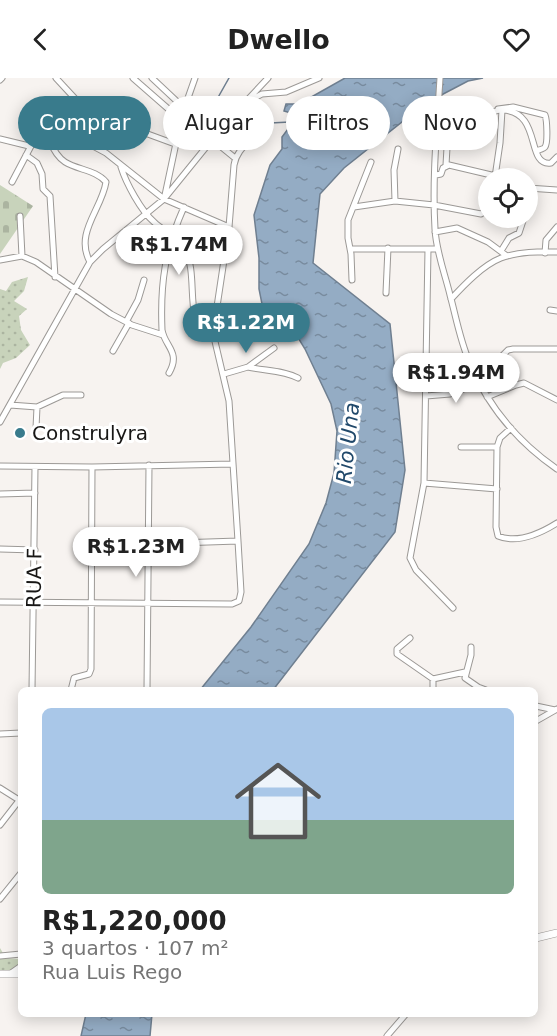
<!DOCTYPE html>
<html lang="pt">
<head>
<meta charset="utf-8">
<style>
  body { margin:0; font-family:"DejaVu Sans",sans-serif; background:#f6f6f6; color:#222; height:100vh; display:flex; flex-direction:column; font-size:22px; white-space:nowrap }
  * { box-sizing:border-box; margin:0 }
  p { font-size:20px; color:#767676 }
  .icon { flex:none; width:33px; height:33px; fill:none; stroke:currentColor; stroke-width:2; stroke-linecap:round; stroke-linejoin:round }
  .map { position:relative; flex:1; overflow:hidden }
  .panel { position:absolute; left:18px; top:609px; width:520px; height:330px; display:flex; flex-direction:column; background:#fff; border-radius:9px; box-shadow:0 3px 15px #0003 }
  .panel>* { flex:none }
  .top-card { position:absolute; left:18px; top:18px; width:522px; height:54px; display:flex; gap:12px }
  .buttons { position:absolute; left:478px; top:90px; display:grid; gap:12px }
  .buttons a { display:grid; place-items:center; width:60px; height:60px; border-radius:50%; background:#fff; box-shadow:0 3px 15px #0003; font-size:30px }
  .price { position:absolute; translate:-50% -51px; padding:0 14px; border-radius:21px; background:#fff; color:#222; font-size:20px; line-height:39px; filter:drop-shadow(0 2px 3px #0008) }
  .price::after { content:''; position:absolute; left:50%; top:36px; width:18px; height:14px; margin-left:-9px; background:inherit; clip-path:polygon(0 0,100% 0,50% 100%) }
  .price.active { background:#397b8c; color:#fff }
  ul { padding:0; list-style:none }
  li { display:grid; align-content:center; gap:12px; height:318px; padding:0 24px }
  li+li { border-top:2px solid #e0e0e0 }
  li span { display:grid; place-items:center; height:186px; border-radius:9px; color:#555 }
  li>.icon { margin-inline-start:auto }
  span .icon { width:108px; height:108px; fill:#fffc; stroke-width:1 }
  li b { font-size:26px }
  .tag { padding:0 21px; border-radius:27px; background:#fff; box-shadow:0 3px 15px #0003; font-size:21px; line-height:54px }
  .tag.active { background:#397b8c; color:#fff }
  header { display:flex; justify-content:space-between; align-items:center; height:78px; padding:0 24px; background:#fff; font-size:27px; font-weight:700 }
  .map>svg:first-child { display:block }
  .grass { fill:url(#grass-dots) }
  .cemetery { fill:url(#cemetery-stones) }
  .water { fill:url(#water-ripples); stroke:#6f7f90; stroke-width:1.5 }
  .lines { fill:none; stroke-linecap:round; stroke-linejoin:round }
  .stream { stroke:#6f7f90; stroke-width:1.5 }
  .minor-casing { stroke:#9c9996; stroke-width:7 }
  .major-casing { stroke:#9c9996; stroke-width:8 }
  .minor { stroke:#fff; stroke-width:5 }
  .major { stroke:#fff; stroke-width:7 }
  .poi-dot { fill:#397b8c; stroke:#fff; stroke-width:2 }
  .labels { text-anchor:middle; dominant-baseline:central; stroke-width:6; stroke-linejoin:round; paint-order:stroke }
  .poi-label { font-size:20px; fill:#181716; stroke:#fff; text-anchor:start }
  .street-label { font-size:20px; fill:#181716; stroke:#fff }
  .water-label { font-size:21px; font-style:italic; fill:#20486a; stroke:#fff }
</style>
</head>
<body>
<header><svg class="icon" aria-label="back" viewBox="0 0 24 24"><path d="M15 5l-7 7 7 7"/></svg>Dwello<svg class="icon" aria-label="heart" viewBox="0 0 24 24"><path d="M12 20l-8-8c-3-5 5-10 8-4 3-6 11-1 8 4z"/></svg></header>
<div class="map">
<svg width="557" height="958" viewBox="0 0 557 958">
  <defs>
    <pattern id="grass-dots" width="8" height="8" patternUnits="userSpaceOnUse" patternTransform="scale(1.5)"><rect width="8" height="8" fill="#c8d3bb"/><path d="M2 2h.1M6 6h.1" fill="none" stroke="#abb4a0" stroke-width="1.8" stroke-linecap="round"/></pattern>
    <pattern id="cemetery-stones" width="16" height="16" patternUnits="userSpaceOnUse" patternTransform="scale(1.5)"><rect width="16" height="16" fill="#c8d3bb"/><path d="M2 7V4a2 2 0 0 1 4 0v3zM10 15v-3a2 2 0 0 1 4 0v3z" fill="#abb4a0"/></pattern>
    <pattern id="water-ripples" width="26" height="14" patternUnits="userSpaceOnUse" patternTransform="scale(1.5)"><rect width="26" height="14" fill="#94acc4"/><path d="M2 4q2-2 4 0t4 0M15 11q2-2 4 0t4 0" fill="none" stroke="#788b9e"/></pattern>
  </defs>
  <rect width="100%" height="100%" fill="#f7f3f0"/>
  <path class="grass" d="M 28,199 L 24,213 L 14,223 L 27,231 L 19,238 L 21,252 L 30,267 L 16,280 L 3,285 L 0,291 L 0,211 L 6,213 L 12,204 Z
    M 0,870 L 6,880 L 21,881 L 21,892 L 0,893 Z"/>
  <path class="cemetery" d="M 0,107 L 33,128 L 0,176 Z"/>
  <path class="water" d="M 345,0 L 483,0 L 468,3 L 426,25 L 344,90 L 320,116 L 313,185 L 390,246 L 405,392 L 395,454 L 273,612 L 200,612 L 251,549 L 309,466 L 326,425 L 334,395 L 337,353 L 331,326 L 305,271 L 291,248 L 262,226 L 259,211 L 259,180 L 254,137 L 270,87 L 282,71 L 282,59 L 288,51 L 291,35 L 284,33 L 286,26 L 299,26 Z
    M 86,936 L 152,936 L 150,958 L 81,958 Z"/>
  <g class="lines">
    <path class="stream" d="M 222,46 L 214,39 L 216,23 L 229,0
      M 226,48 L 238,55 L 270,45 L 290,44"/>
    <defs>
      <path id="minor" d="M 56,0 L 81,27 L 145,55 L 175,66
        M 133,0 L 181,42
        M 152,0 L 184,30
        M 440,0 C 437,50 432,101 435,151 C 436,173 445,196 450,217 C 456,239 460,262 469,283 C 487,327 518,364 557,391
        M 0,2 L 2,0
        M 247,24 L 262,16 L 286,14 L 319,0
        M 498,31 L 513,29 L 545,37 C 547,42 548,65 545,69 C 544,71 538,72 536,73
        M 182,37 L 235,80
        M 48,60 C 52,69 57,79 65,84 C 78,92 96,92 106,104 C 102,131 74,155 90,184
        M 0,61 L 29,68 L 44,61 L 63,59 L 91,67 L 106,75 L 164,121 L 229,149
        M 26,77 L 37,85 L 42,96 L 43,111 L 50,118 L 55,199
        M 446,87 L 448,52 C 459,47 491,32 502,32 C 543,33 525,89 551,85 L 557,79
        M 121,89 C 126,105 141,133 154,144 C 164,154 179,158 185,171 C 195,191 190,217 195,239 L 214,248
        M 436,97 L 441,96 L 443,90 L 449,87 L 504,100
        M 495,99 L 500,65 L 502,32
        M 12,104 L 31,68
        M 528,110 L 557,112
        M 165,117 L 182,37 L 195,0
        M 395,123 L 394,92 L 398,71
        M 528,124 L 531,111
        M 354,129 L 395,123 L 434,127 L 481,136 L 484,134 L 489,120
        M 20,138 L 22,178
        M 435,154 L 457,150 L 488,164 L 507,178
        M 350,171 L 438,171
        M 428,171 L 424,405 L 410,480 L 416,492 L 453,530
        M 501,173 L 509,160 L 519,155 L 524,140
        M 545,175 L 546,162 L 557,149
        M 0,182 L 22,178 L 36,184 L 111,236 L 132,247 L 163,257
        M 352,202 L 351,176 L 348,160 L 348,142 L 371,84
        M 386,215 L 388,170
        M 451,221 C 464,207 483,187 501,180 C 517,174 541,173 557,174
        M 550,232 L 557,233
        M 126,244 L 138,222 L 144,202
        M 113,273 L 129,245
        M 248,289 C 265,293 283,292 298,300
        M 169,295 C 181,274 165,269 162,252 C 160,205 165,172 184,129
        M 224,296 L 248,289 L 274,270
        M 475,296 L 494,286 L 508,272 L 513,271 L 557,271
        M 426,318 L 450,316 L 479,305
        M 487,319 L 516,307 L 524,305 L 557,322
        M 10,327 L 37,329 L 63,317 L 81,317
        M 0,344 L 90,184 L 103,171 L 164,121 L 224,47 L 268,0
        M 36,350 L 37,329
        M 461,369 L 497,369 L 500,360 L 511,350
        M 497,369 L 496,449 L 498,458 C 517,466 541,455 557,445
        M 0,388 L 92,389 L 233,386
        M 424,405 L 497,411
        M 0,416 L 35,415
        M 148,466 L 238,463
        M 0,471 L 35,472
        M 0,524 L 232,526 L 239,523 L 241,514 L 238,463 L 229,323 L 213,255 L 229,149 L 234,87 C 236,76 242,70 250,62
        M 410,560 L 397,571 L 397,576 L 433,601 L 465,594
        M 471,569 L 471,577 L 465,600 L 478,609 L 486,612
        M 32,612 L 35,389
        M 71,612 L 74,600 L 89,596 L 91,591 L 92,389
        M 147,612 L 149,387
        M 433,612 L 433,601
        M 536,628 L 555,632
        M 536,643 L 557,631
        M 0,656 L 21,655
        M 0,710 L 19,722
        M 0,747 L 21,720
        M 0,821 L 21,795
        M 0,878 L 21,876
        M 11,895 L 21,888
        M 387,958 L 406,936"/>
      <path id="major" d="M 536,860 L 557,855
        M 0,896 L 21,896"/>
    </defs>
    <use href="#minor" class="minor-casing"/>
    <use href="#major" class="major-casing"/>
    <use href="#minor" class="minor"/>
    <use href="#major" class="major"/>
  </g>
  <circle class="poi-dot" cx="20" cy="355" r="6"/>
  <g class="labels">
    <g class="poi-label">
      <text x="32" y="355">Construlyra</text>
    </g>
    <g class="street-label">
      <text transform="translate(34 500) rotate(-89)">RUA F</text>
    </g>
    <g class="water-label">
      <text transform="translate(348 365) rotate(-84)">Rio Una</text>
    </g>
  </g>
</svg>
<div class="buttons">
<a><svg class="icon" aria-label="locate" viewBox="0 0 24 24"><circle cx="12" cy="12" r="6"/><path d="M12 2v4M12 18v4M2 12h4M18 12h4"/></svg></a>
</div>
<b class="price" style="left:179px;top:198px">R$1.74M</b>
<b class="price active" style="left:246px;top:276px">R$1.22M</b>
<b class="price" style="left:456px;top:326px">R$1.94M</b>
<b class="price" style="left:136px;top:500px">R$1.23M</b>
<div class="top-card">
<a class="tag active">Comprar</a>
<a class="tag">Alugar</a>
<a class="tag">Filtros</a>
<a class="tag">Novo</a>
</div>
<section class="panel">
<ul>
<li><span style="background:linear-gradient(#a9c7e8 60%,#7fa58c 0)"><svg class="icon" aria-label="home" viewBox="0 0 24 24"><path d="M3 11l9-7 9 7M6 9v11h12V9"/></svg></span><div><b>R$1,220,000</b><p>3 quartos · 107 m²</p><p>Rua Luis Rego</p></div></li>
</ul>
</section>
</div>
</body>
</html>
